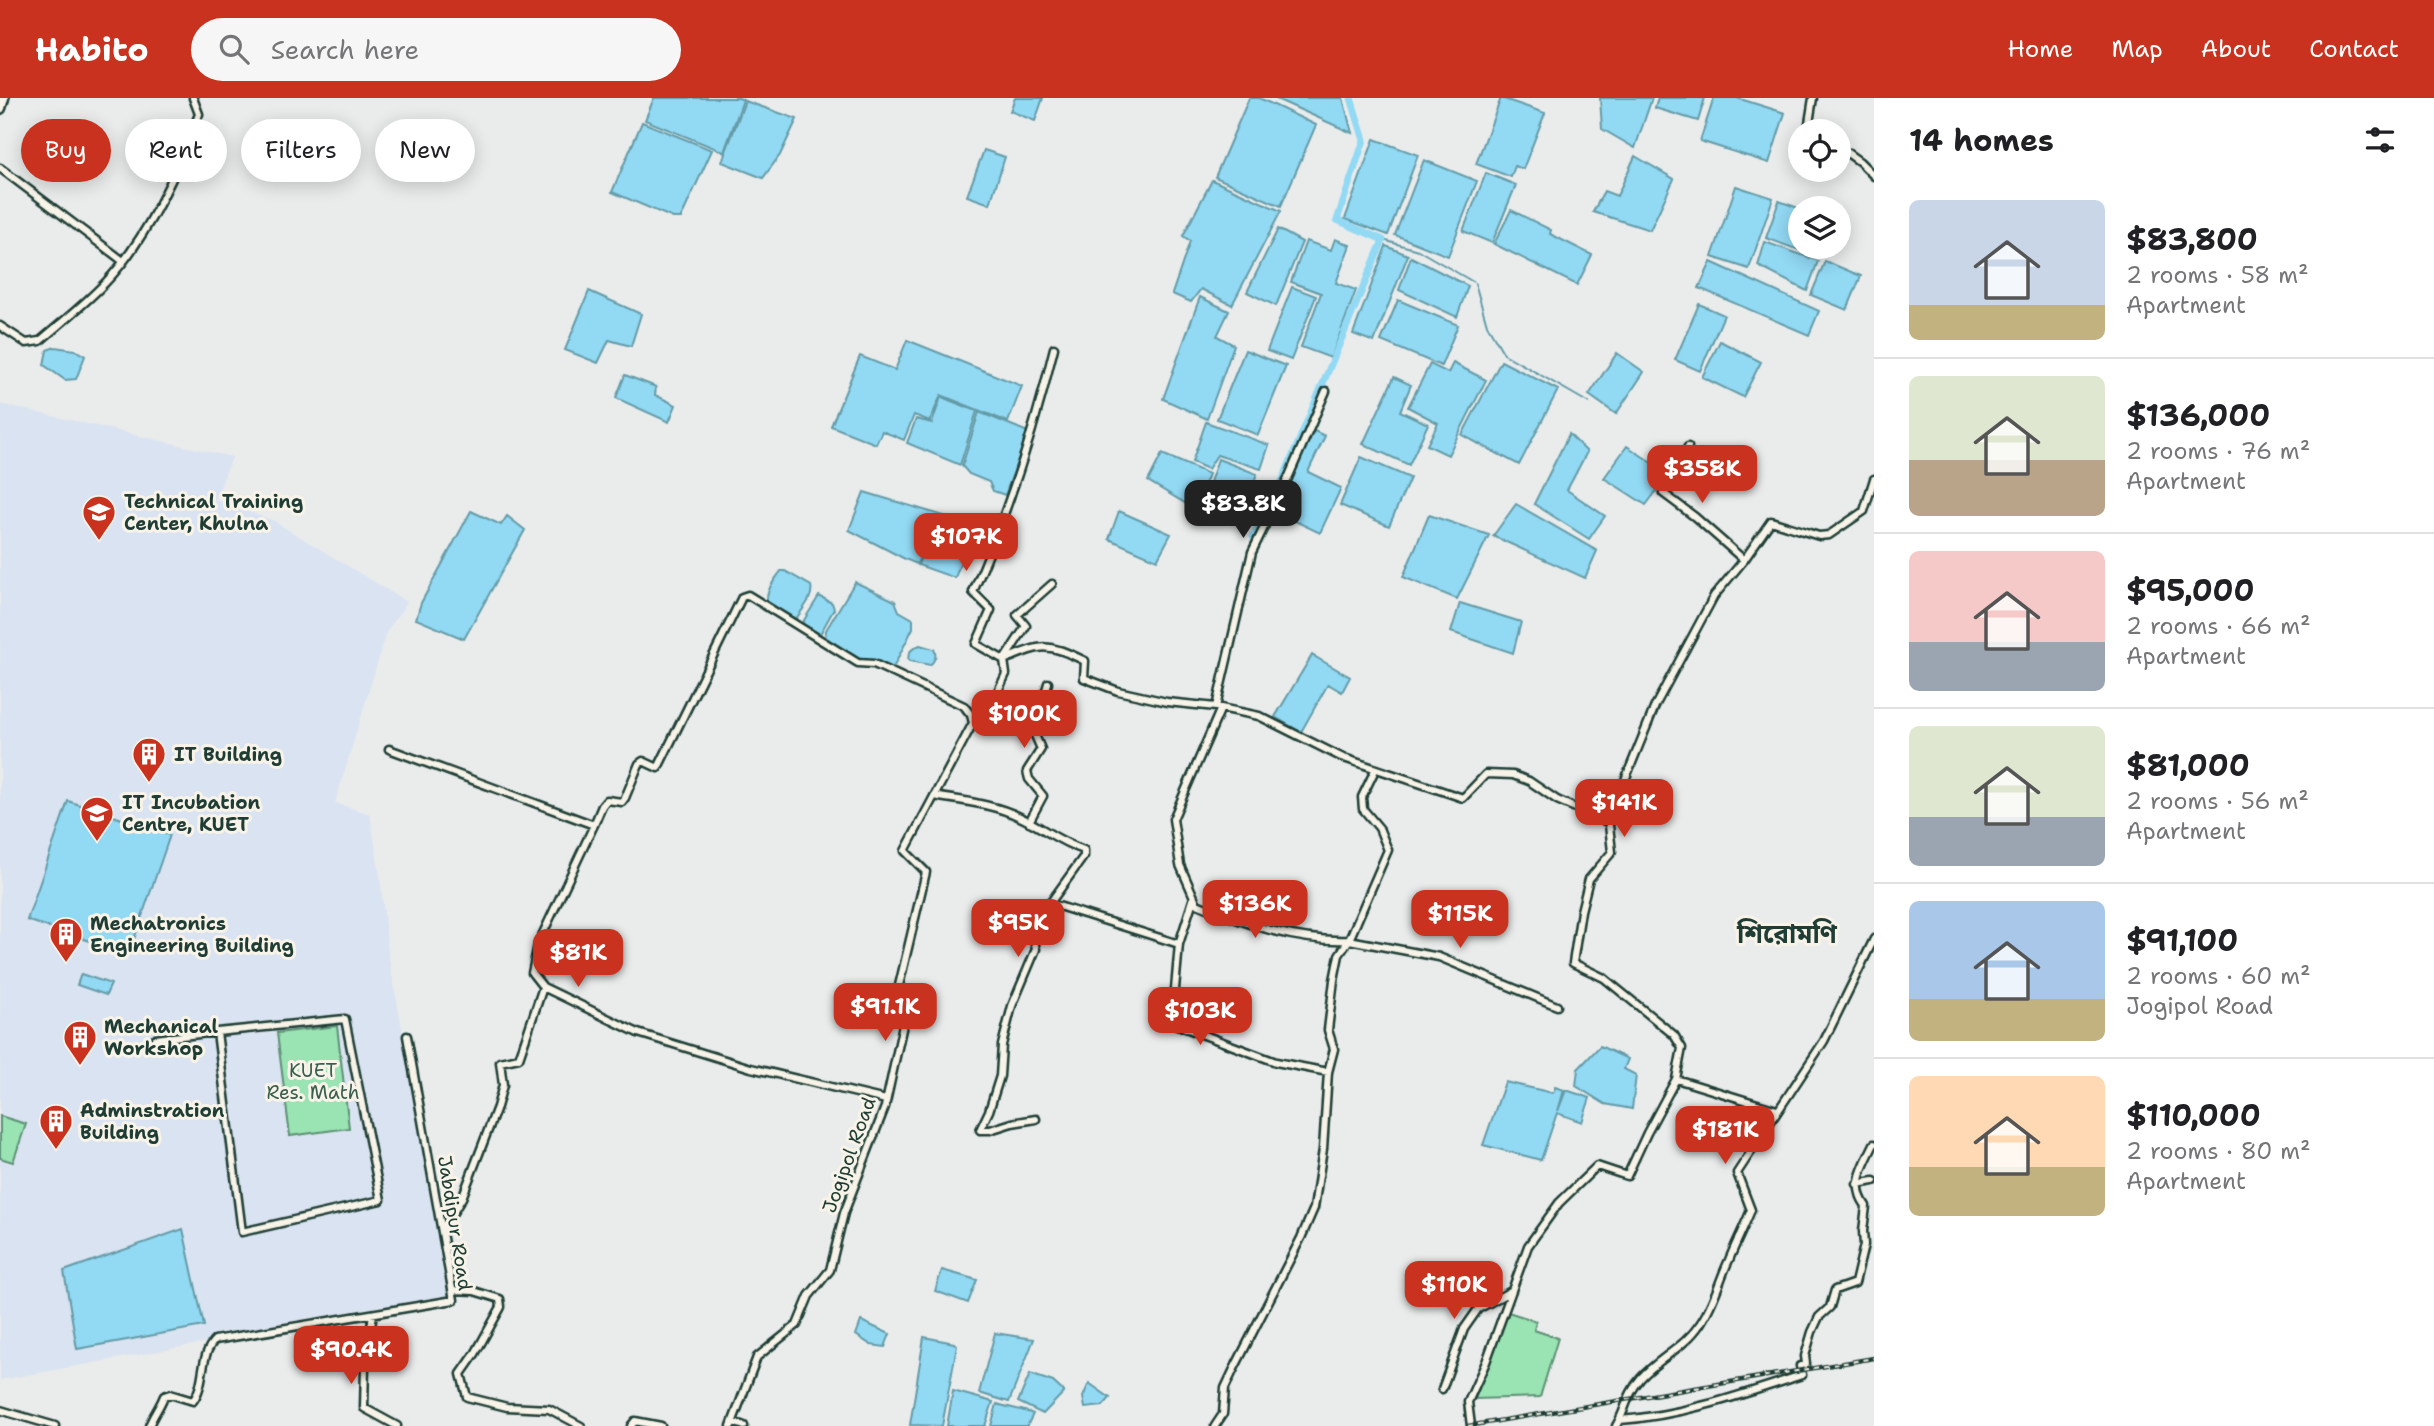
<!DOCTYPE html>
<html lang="en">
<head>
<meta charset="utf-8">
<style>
  body { margin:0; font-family:"Shantell Sans","Noto Sans Bengali",sans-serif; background:#f6f6f6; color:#202124; height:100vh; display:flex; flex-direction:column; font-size:26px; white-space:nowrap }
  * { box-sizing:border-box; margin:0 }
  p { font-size:23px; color:#757577 }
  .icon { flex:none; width:38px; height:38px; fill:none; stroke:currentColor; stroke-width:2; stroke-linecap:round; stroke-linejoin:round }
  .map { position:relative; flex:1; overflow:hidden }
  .panel { display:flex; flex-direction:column; background:#fff; width:560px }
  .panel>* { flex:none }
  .hud { position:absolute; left:21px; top:21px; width:665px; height:63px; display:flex; gap:14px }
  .buttons { position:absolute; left:1788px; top:21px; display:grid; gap:14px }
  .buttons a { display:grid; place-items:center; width:63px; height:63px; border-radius:50%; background:#fff; box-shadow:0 4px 18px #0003; font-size:35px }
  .price { position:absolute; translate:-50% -60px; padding:0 16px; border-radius:14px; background:#c8321e; color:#fff; font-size:23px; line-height:46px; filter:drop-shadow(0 2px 4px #0008) }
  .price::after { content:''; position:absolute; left:50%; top:42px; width:21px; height:16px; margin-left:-10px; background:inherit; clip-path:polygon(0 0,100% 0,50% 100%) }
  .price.active { background:#222; color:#fff }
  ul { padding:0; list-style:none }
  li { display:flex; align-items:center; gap:21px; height:175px; padding:0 35px }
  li+li { border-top:2px solid #e0e0e0 }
  li span { display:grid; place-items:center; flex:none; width:196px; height:140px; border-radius:10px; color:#555 }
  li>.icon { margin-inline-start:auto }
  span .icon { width:84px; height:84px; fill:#fffc; stroke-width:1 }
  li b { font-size:30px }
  h2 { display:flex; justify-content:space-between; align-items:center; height:84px; padding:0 35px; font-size:30px }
  .pill { padding:0 24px; border-radius:32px; background:#fff; box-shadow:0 4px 18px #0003; font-size:24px; line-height:63px }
  .pill.active { background:#c8321e; color:#fff }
  header { display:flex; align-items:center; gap:42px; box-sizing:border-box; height:98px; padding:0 35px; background:#c8321e; color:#fff }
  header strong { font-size:33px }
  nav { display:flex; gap:38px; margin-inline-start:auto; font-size:24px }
  .search { width:490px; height:63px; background:#f6f6f6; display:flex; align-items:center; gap:18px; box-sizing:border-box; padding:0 24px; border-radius:38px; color:#757577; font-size:26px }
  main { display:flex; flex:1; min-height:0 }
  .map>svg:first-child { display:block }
  .built { fill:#dae3f1 }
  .green { fill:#9ae3b3; stroke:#5c9074; stroke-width:2 }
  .water { fill:#92d9f4; stroke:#649ba7; stroke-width:2 }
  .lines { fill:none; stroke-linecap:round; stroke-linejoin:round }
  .stream { stroke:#649ba7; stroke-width:2 }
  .canal { stroke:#92d9f4; stroke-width:7 }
  .minor-casing { stroke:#1f3d34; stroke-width:11 }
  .secondary-casing { stroke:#1f3d34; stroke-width:15 }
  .minor { stroke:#f7f3e8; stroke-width:6 }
  .secondary { stroke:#f7f3e8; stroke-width:10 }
  .rail-casing { stroke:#1f3d34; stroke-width:4.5 }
  .rail { stroke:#f7f3e8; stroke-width:2; stroke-dasharray:5; stroke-linecap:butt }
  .labels { text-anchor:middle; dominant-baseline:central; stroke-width:6; stroke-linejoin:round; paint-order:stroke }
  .poi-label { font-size:19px; font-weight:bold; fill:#1f3d34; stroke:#f7f3e8; text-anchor:start }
  .park-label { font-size:19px; fill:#385e4d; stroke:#f7f3e8 }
  .street-label { font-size:19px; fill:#1f3d34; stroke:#f7f3e8 }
  .district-label { font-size:26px; font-weight:bold; fill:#1f3d34; stroke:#f7f3e8 }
</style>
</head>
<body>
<header>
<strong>Habito</strong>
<div class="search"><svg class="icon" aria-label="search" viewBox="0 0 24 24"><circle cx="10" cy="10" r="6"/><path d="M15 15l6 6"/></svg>Search here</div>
<nav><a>Home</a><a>Map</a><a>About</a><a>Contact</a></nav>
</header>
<main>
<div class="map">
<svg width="1874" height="1328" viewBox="0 0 1874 1328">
  <rect width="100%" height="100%" fill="#eaecec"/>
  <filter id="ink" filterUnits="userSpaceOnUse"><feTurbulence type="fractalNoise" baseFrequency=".0143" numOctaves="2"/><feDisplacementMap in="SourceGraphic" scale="14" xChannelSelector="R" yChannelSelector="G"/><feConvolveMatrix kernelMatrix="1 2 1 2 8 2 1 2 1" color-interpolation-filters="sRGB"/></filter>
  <g filter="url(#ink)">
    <path class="built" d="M 0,306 L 232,359 L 215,402 L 272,422 L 407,504 L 387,533 L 335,705 L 370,716 L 380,778 L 388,855 L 452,1200 L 0,1282 Z"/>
    <path class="green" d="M 337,928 L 349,1030 L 290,1038 L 277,935 Z
      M 0,1018 L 26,1026 L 13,1064 L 0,1060 Z
      M 1508,1214 L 1536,1223 L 1534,1232 L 1558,1240 L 1540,1299 L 1475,1301 Z"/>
    <path class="water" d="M 654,0 L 739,0 L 743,2 L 724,54 L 645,22 Z
      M 1015,0 L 1043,0 L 1035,23 L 1010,13 Z
      M 1249,0 L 1259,0 L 1316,27 L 1281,108 L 1215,79 Z
      M 1274,0 L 1343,0 L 1352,35 Z
      M 1501,0 L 1545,15 L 1523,71 L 1515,68 L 1511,79 L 1476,66 Z
      M 1600,0 L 1652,0 L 1635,50 L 1602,31 Z
      M 1658,0 L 1705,0 L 1698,23 L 1655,10 Z
      M 1714,0 L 1737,0 L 1785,15 L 1769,65 L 1700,43 Z
      M 745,3 L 797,21 L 780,57 L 763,80 L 722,64 Z
      M 642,24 L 712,52 L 681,120 L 673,120 L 612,94 Z
      M 1374,41 L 1418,57 L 1388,137 L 1345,121 Z
      M 984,52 L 1005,59 L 990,106 L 967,98 Z
      M 1635,58 L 1674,81 L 1650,132 L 1593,114 L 1604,93 L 1617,98 Z
      M 1424,62 L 1477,83 L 1448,158 L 1395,137 Z
      M 1486,75 L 1516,87 L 1492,145 L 1463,133 Z
      M 1212,82 L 1281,113 L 1232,207 L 1201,191 L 1191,204 L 1172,196 L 1190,143 L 1183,138 Z
      M 1736,88 L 1773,100 L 1749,171 L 1712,159 Z
      M 1779,103 L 1801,111 L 1801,149 L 1809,149 L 1807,155 L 1766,140 Z
      M 1511,112 L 1551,132 L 1550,136 L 1592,157 L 1577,187 L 1494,146 Z
      M 1278,131 L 1302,144 L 1276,208 L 1247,194 Z
      M 1335,141 L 1350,147 L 1336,185 L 1356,192 L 1331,260 L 1301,249 L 1321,195 L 1291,184 L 1306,143 L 1331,152 Z
      M 1765,144 L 1818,163 L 1807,193 L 1758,168 Z
      M 1386,148 L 1408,157 L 1374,244 L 1353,236 Z
      M 1411,159 L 1468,188 L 1457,219 L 1399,192 Z
      M 1825,163 L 1861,178 L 1847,212 L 1811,197 Z
      M 1711,164 L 1819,213 L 1809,237 L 1699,190 Z
      M 1292,189 L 1316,198 L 1291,262 L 1267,253 Z
      M 589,193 L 641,216 L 631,248 L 609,242 L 598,265 L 565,252 Z
      M 1200,199 L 1229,213 L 1217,238 L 1234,247 L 1207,321 L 1163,301 Z
      M 1398,202 L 1458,227 L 1441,268 L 1381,243 Z
      M 1699,206 L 1724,217 L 1700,273 L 1675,262 Z
      M 907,242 L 1022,288 L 1008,324 L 941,297 L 930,323 L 914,317 L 904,342 L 882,333 L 876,346 L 831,328 L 860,258 L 895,272 Z
      M 1720,243 L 1761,264 L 1743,299 L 1702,279 Z
      M 55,249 L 75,252 L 85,258 L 76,281 L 65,282 L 44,267 L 47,252 Z
      M 1245,252 L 1286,268 L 1258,337 L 1217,321 Z
      M 1617,255 L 1644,274 L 1616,316 L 1589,297 Z
      M 1501,263 L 1558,292 L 1519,367 L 1462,337 Z
      M 1453,265 L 1486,282 L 1448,357 L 1427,347 L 1438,325 L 1408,309 L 1430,266 L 1448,275 Z
      M 625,277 L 656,289 L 655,297 L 676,307 L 669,324 L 616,300 Z
      M 1394,279 L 1411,287 L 1400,313 L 1428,326 L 1409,367 L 1363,346 Z
      M 941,299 L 977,313 L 960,367 L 907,345 L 916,321 L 932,325 Z
      M 979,314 L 1028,334 L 1005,397 L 993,393 L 989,384 L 969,376 L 962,368 Z
      M 1206,324 L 1269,347 L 1261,371 L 1217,357 L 1208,371 L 1192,364 Z
      M 1312,332 L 1325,338 L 1308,374 L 1341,390 L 1320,435 L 1274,413 Z
      M 1569,336 L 1587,354 L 1567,392 L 1605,418 L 1589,441 L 1534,406 Z
      M 1627,348 L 1669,376 L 1646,407 L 1604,380 Z
      M 1162,356 L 1209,376 L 1195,411 L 1148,383 Z
      M 1361,359 L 1410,380 L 1389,428 L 1340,407 Z
      M 1218,361 L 1257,376 L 1246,404 L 1208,390 Z
      M 864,394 L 974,427 L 955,480 L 918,467 L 935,424 L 917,466 L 905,461 L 849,432 Z
      M 1516,406 L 1597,453 L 1585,480 L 1493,438 Z
      M 471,413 L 501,427 L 507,418 L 525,432 L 464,541 L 416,521 L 421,505 Z
      M 1119,413 L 1171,436 L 1157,462 L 1109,441 Z
      M 1429,417 L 1489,437 L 1457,501 L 1403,479 Z
      M 781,473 L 785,473 L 811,488 C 814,500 802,511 796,521 L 767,506 C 765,493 774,483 781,473 Z
      M 855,484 L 895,503 L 899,513 L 913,521 L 913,530 L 893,570 L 857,562 L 825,542 L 826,532 Z
      M 819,498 L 832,505 L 834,511 L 820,536 L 801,527 Z
      M 1460,505 L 1521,524 L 1513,555 L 1451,534 Z
      M 920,547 L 934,551 C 937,558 935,562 930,567 L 909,563 C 906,554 913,550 920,547 Z
      M 1312,557 L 1350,579 L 1342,594 L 1328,586 L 1301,634 L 1275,619 Z
      M 68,703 L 170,737 L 129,856 L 27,822 Z
      M 81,876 L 111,886 L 106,897 L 77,887 Z
      M 1600,948 L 1628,961 L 1624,971 L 1636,977 L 1632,1011 L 1605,1006 L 1576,988 L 1578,971 Z
      M 1505,984 L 1553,995 L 1555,989 L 1564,992 L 1558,1013 L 1566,992 L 1590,1000 L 1582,1024 L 1557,1015 L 1541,1062 L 1483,1047 Z
      M 183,1131 L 204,1228 L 77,1251 L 64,1173 Z
      M 942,1172 L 977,1182 L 968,1205 L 935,1193 Z
      M 861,1223 L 890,1236 L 885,1249 L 871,1247 L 856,1237 Z
      M 995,1235 L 1034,1241 L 1009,1304 L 979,1295 Z
      M 924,1239 L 954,1245 L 957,1248 L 942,1328 L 910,1327 Z
      M 1030,1276 L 1053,1284 L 1064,1294 L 1043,1316 L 1018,1304 Z
      M 1089,1285 L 1110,1300 L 1103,1308 L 1085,1310 L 1083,1299 Z
      M 953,1293 L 993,1304 L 985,1328 L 947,1328 Z
      M 997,1306 C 1009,1310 1022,1311 1033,1316 L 1027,1328 L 991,1328 Z"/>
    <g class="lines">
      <path class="stream" d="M 1383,142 L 1418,152 L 1475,185 L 1487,227 L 1504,256 L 1589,305"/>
      <path class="canal" d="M 1253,439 L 1283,381 L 1383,142 L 1337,122 L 1364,42 L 1351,0"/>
      <defs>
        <path id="minor" d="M 1813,0 L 1809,25 L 1818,33
          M 1839,49 L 1860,64 L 1874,78
          M 0,70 L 123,163
          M 0,228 L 26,245 L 40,243 C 62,224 85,206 105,185 C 147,142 178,72 199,16 L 193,0
          M 1688,349 L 1663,395 L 1695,419 L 1744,462
          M 1052,486 L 1017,517 L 1026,528 L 1004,562 L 976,546 L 991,512 L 973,494 C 1007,416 1034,333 1054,250
          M 1216,609 L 1252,454 L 1289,378 L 1326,293
          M 1221,610 L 1173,721 L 1180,767 L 1197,806 C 1245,826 1296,844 1349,842 L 1388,752 L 1379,730 L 1363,711 L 1362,699 L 1375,672
          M 389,651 L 594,727 L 602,708 L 607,702 L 622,704 L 625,700 L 639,666 L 643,663 L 658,670 L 742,499 L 748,497 L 858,565 L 874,566 L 964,608 L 971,617 L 973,625
          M 934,698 C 962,703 994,706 1020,719 C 1044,730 1057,743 1084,752 L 1084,758 L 1040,819 L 1033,839 L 1036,851 L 1012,908 L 1002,947 L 1000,978 L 989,1013 L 980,1032 L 990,1032 L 1012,1025 L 1036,1021
          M 1029,724 L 1043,698 L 1029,681 L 1027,673 L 1041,651 L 1034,635 L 1048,585
          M 1049,805 L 1179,846 L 1194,799
          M 1179,846 L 1172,925 L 1276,964 L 1328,974
          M 543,889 L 532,875 L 538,846 L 594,727
          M 345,921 L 381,1102 L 242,1134 L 217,934 Z
          M 155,941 L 217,934
          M 1676,981 L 1682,950 L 1674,937 L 1604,880 L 1573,865 L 1581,813 L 1589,781 L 1612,754 L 1608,718 L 1623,687 L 1655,608 L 1714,498 L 1744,462 L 1771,423 L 1819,438 L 1829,437 L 1864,413 L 1874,381
          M 1857,1086 L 1874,1083
          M 443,1131 L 462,1100 L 497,1009 L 503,987 L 500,964 L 519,960 L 543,889 L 638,935 L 751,970 L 886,1002
          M 452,1192 L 474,1193 L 500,1201 L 501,1209 L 475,1256 L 461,1276 L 467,1299 L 507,1309 L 549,1311 L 581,1328
          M 373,1216 L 365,1268 L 364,1310 L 397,1328
          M 1442,1291 L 1464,1231 L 1478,1211 L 1511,1193
          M 0,1312 L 55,1328
          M 1620,1322 C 1681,1318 1744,1296 1802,1277 L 1800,1268 L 1806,1266 L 1805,1258 L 1812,1234 L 1819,1219 L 1830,1209 L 1835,1192 L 1855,1185 L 1864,1147 L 1863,1133 L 1866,1108 C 1850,1086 1864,1068 1874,1046
          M 733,1324 L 744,1328
          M 149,1328 C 153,1317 160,1309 164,1298 L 170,1296 L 193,1303 C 206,1286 199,1257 215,1242 L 454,1202 L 407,938
          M 631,1328 L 635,1323 L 661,1328
          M 731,1328 L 757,1259 L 797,1227 L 809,1198 L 830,1172 L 844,1115 L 885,1009 L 904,922 L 892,917 L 926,774 L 905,753 L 973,625 L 985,620 L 1006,576 L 1004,562 C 1043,546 1045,544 1085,563 L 1084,580 L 1118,593 L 1167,604 L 1216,609 L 1259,618 L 1341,659 L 1463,700 L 1486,676 L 1513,677 L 1529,683 L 1557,702 L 1609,725
          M 1215,1328 L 1223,1316 L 1225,1290 L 1233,1273 L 1301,1140 L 1314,1110 L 1323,1051 L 1328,974 L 1334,951 L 1328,932 L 1334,882 L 1339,857 L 1349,842 L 1439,859 L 1557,908
          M 1471,1328 L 1468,1304 L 1486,1264 L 1528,1148 L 1559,1105 L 1597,1068 L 1627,1078 L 1647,1035 L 1676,981 L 1777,1012
          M 1616,1328 C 1626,1312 1626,1297 1641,1280 C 1659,1260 1685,1249 1700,1226 C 1714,1206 1719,1183 1729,1162 C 1736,1145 1744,1129 1751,1112 L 1737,1075 L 1824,943 L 1874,841"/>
        <path id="secondary" d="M 0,10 L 3,0"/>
      </defs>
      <use href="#minor" class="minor-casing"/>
      <use href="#secondary" class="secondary-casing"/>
      <use href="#minor" class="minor"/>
      <use href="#secondary" class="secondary"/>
      <defs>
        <path id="rail" d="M 1468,1328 L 1874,1260"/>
      </defs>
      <use href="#rail" class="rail-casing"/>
      <use href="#rail" class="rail"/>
    </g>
  </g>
  <defs>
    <symbol id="school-pin" viewBox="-11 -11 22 30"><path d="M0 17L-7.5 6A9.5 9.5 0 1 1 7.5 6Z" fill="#c8321e" stroke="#f7f3e8"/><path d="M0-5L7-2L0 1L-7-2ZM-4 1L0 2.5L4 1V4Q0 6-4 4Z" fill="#fff"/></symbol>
    <symbol id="building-pin" viewBox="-11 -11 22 30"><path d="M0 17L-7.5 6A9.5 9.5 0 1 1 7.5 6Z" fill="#c8321e" stroke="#f7f3e8"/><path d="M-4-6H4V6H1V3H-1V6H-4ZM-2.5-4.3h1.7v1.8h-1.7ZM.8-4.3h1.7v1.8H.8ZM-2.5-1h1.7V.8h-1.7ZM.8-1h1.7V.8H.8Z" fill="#fff"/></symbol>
    <symbol id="university-pin" viewBox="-11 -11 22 30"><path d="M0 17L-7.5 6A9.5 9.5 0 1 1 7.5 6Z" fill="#c8321e" stroke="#f7f3e8"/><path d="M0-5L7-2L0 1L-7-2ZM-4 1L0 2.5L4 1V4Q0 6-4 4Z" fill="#fff"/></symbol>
  </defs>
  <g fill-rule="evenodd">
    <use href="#school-pin" x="80" y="395" width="38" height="52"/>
    <use href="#building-pin" x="130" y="637" width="38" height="52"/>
    <use href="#university-pin" x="78" y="696" width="38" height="52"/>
    <use href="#building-pin" x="47" y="817" width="38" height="52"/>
    <use href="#building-pin" x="61" y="920" width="38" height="52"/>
    <use href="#building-pin" x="37" y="1004" width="38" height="52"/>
  </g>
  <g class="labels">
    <g class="poi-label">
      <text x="124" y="403">Technical Training<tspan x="124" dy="22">Center, Khulna</tspan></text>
      <text x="174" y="656">IT Building</text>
      <text x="122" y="704">IT Incubation<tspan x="122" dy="22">Centre, KUET</tspan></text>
      <text x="90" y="825">Mechatronics<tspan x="90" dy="22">Engineering Building</tspan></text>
      <text x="104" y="928">Mechanical<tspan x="104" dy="22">Workshop</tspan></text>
      <text x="80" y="1012">Adminstration<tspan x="80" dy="22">Building</tspan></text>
    </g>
    <g class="park-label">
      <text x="313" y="972">KUET<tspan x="313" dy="22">Res. Math</tspan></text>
    </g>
    <g class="street-label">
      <text transform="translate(849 1057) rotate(-70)">Jogipol Road</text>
      <text transform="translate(455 1125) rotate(81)">Jabdipur Road</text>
    </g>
    <g class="district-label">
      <text x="1787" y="835">শিরোমণি</text>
    </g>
  </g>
</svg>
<div class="buttons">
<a><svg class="icon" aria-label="locate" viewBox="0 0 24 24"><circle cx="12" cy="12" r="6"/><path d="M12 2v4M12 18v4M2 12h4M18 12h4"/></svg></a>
<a><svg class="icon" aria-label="layers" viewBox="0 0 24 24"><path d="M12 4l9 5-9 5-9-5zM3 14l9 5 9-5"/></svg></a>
</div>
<b class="price" style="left:1702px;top:407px">$358K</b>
<b class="price active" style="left:1243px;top:442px">$83.8K</b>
<b class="price" style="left:966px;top:475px">$107K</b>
<b class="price" style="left:1024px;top:652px">$100K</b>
<b class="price" style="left:1624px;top:741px">$141K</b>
<b class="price" style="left:1255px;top:842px">$136K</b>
<b class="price" style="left:1460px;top:852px">$115K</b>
<b class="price" style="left:1018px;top:861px">$95K</b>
<b class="price" style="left:578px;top:891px">$81K</b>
<b class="price" style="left:885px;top:945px">$91.1K</b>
<b class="price" style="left:1200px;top:949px">$103K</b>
<b class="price" style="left:1725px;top:1068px">$181K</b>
<b class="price" style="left:1454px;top:1223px">$110K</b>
<b class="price" style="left:351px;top:1288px">$90.4K</b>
<div class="hud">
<a class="pill active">Buy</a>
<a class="pill">Rent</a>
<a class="pill">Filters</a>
<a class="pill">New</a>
</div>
</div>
<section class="panel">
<h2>14 homes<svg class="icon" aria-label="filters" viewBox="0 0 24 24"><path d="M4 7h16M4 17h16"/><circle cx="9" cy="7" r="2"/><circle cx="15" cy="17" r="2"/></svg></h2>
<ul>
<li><span style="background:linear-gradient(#c9d6e8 75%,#c2b280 0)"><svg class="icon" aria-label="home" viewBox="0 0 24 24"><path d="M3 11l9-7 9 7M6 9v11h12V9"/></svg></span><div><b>$83,800</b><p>2 rooms · 58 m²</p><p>Apartment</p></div></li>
<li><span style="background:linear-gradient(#dfe7d0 60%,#b9a48a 0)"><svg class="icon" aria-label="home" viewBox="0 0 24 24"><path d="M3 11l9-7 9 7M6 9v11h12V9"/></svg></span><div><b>$136,000</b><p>2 rooms · 76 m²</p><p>Apartment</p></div></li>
<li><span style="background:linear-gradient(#f6c9c9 65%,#9aa5b1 0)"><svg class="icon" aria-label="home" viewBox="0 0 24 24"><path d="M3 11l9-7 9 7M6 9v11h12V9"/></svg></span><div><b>$95,000</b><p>2 rooms · 66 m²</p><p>Apartment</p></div></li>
<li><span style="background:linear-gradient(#dfe7d0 65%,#9aa5b1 0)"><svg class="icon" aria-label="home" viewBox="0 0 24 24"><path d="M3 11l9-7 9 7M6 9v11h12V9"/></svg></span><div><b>$81,000</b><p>2 rooms · 56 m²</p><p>Apartment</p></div></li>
<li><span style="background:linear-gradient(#a9c7e8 70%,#c2b280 0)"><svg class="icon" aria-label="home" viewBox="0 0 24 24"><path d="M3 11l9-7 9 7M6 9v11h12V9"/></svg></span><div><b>$91,100</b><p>2 rooms · 60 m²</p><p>Jogipol Road</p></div></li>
<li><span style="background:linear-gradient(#ffd9b3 65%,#c2b280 0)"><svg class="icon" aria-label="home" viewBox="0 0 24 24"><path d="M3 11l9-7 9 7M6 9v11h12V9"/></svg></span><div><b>$110,000</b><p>2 rooms · 80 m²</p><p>Apartment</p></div></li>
</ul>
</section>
</main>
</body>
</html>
